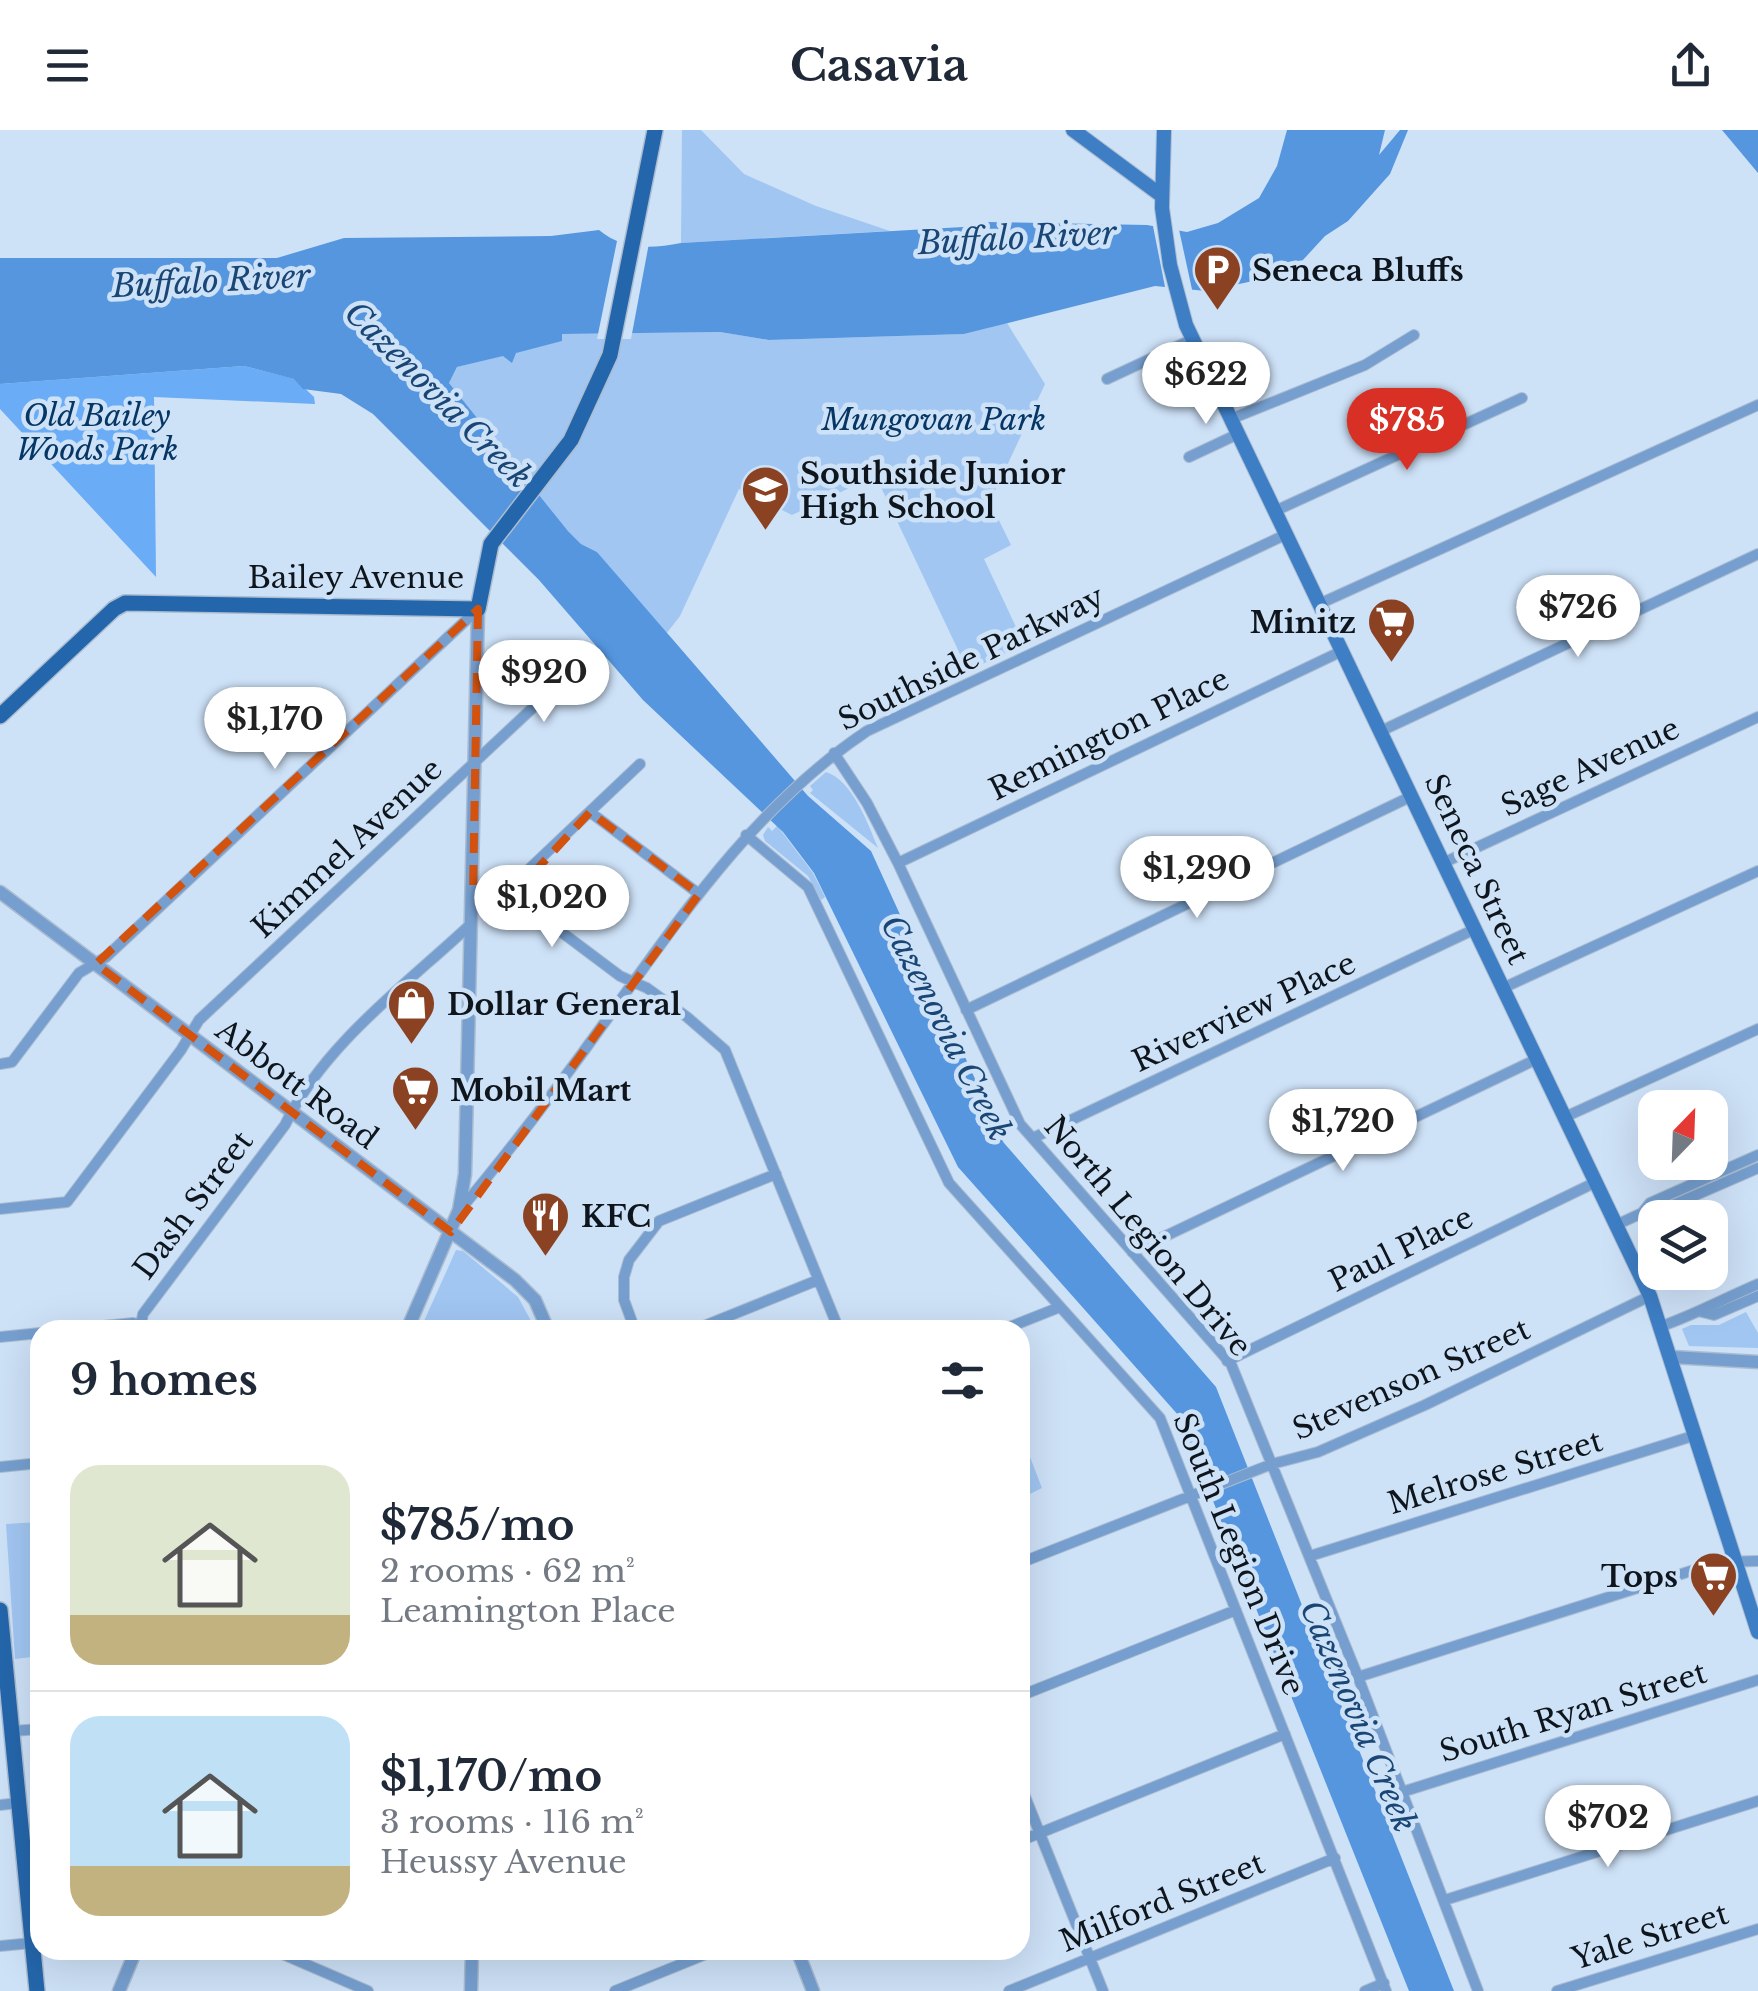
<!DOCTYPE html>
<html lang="en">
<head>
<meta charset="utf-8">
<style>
  body { margin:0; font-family:"Libre Baskerville",serif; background:#f2f2f3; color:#1f2937; height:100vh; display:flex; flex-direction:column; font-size:38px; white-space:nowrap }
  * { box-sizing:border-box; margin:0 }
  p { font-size:32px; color:#747a83 }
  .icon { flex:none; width:55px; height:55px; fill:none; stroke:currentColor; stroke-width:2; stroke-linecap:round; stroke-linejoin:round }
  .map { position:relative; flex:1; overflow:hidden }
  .drawer { position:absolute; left:30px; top:1190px; width:1000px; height:640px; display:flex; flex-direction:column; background:#fff; border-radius:30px; box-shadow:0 10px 40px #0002 }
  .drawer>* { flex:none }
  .needle { width:65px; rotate:23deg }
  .tools { position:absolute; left:1638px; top:960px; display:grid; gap:20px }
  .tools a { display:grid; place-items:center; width:90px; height:90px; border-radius:20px; background:#fff; box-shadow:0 10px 40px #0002; font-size:50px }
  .price { position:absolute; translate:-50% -85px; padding:0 22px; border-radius:35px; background:#fff; color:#222; font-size:32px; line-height:65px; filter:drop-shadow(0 2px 5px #0008) }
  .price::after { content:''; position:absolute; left:50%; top:60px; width:30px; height:22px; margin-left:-15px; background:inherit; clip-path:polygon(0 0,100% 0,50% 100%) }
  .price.selected { background:#d93025; color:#fff }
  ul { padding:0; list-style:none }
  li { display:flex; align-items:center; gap:30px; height:250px; padding:0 40px }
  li+li { border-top:2px solid #e0e1e3 }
  li span { display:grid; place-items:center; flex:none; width:280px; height:200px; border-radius:30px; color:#555 }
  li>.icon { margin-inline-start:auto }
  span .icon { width:120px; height:120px; fill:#fffc; stroke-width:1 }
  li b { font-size:42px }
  h2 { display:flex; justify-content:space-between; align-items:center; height:120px; padding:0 40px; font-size:42px }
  header { display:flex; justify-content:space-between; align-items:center; height:130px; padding:0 40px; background:#fff; font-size:45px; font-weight:700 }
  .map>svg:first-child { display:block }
  .green { fill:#a1c6f2 }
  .forest { fill:#6aacf6 }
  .water { fill:#5596df }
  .pier { fill:#cde1f7 }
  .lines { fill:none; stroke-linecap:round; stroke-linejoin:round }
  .minor-casing { stroke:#abbcd0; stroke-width:12 }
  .tertiary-casing { stroke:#abbcd0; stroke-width:15 }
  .secondary-casing { stroke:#abbcd0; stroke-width:16 }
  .primary-casing { stroke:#abbcd0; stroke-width:18 }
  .minor { stroke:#769fcf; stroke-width:10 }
  .tertiary { stroke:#769fcf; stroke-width:12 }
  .secondary { stroke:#3d7ec5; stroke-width:14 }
  .primary { stroke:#2466ab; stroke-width:15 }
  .marked { fill:none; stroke:#d2520e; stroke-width:8; stroke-dasharray:20 12; stroke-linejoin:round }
  .labels { text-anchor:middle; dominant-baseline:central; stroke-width:9; stroke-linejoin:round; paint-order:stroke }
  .poi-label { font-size:30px; font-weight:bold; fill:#0e151c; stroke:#cde1f7; text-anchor:start }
  .park-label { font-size:30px; font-style:italic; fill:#063664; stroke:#cde1f7 }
  .street-label { font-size:30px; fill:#0e151c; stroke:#cde1f7 }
  .water-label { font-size:32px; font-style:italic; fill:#194675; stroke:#cde1f7 }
</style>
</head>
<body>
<header><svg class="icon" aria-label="menu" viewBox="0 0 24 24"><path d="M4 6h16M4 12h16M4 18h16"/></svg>Casavia<svg class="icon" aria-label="share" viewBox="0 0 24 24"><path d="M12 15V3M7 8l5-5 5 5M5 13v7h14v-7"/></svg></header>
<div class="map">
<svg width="1758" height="1861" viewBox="0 0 1758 1861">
  <rect width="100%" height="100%" fill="#cde1f7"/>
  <path class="green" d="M 682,0 L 701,0 L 744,44 L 816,76 L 890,101 L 681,113 Z
    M 1007,193 L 1045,254 L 990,372 L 1011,415 L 984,429 L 1024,514 L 968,541 L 879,353 L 860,353 L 792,385 L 739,359 L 680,486 L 666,504 L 597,422 L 581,414 L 568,401 L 449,253 L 457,237 L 561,211 L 561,204 L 720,202 L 769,210 L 964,204 Z
    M 826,642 C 853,651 868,694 878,718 L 810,663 L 813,660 L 810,656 Z
    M 768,697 L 772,701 L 777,696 L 782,702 L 813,743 L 825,767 L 821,770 L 808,746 L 765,711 L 763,705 Z
    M 456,1120 L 463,1121 L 518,1167 L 536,1200 L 420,1200 Z
    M 1746,1182 L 1758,1203 L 1758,1218 L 1689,1216 L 1682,1199 L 1691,1195 L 1719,1195 Z
    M 1020,1301 L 1042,1358 L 1020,1369 Z
    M 40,1392 L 40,1526 L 15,1529 L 6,1394 Z"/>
  <path class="forest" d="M 244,236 L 295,249 L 314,267 L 315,274 L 154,267 L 156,447 L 0,279 L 0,254 Z"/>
  <path class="water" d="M 1287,0 L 1385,0 L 1379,25 L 1400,0 L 1408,0 L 1390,44 L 1348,91 L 1325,106 L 1291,143 L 1206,161 L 1155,156 L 964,204 L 769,210 L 720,202 L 562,204 L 562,211 L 516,223 L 512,233 L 503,226 L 457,237 L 449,253 L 568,401 L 581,414 L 597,422 L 808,666 L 871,721 L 976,951 L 990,991 L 1004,1013 L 1216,1257 L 1454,1861 L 1409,1861 L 1179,1286 L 958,1037 L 814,743 L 783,702 L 643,570 L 539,450 L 373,284 L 341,264 L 303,259 L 294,249 L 244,236 L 0,254 L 0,128 L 277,128 L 344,108 L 551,106 L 599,100 C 623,120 651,119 681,113 L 963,97 L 985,92 L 1147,95 L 1187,102 L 1218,93 L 1259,68 L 1277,36 Z
    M 1722,0 L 1758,0 L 1758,43 Z"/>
  <path class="pier" d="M 1152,91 L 1178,95 L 1193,164 L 1166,162 Z
    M 617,111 L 649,113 L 631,209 L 597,209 Z"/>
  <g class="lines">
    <defs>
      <path id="minor" d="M 1107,249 L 1193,209
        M 1231,289 L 1365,235 L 1414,205
        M 1189,327 L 1238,304
        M 1275,381 L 1522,268
        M 1319,474 L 1758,275
        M 1381,601 L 1758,424
        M 834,623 L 867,673 L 898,733 L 1020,994 L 1231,1234 L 1358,1547 L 1478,1861
        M 590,682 L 699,764
        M 746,705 L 808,757 L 949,1053 L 1160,1288 L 1386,1861
        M 898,733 L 1342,521
        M 1443,733 L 1758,587
        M 473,764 L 502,765 L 524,774 L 620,846 L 647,858 L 687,887 L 725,920 L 839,1200
        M 513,768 L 520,749 L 526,742 L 640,634
        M 1503,858 L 1758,741
        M 966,880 L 1412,666
        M 0,934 L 12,932 L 79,843 L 106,827 L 477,480
        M 1565,987 L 1758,899
        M 1033,1008 L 1475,799
        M 0,1079 L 67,1072 L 181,920 L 199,890 L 585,529
        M 460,1080 C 517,1012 571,940 622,868 C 693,769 764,670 867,601 L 1287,404
        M 1642,1083 L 1657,1082 L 1758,1038
        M 1616,1095 L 1642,1083 L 1650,1073 L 1758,1025
        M 1132,1122 L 1537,929
        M 1702,1182 L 1714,1185 L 1758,1166
        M 1662,1196 C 1696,1184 1725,1168 1758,1154
        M 64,1200 L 133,1193 L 159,1200
        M 140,1200 L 143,1184 L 285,995 C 323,915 407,854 471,794
        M 635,1200 L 624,1170 L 624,1147 L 629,1130 L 659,1091 L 776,1044
        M 694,1200 L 818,1150
        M 1002,1200 L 1060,1177
        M 0,1207 L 40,1203
        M 1227,1231 L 1596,1052
        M 0,1337 L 40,1333
        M 1310,1426 L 1696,1305
        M 1020,1433 L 1272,1334 L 1318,1322 L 1425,1275 L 1650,1166
        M 1358,1547 L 1719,1432 L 1758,1431
        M 1020,1566 L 1236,1480
        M 13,1601 L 40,1599
        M 1020,1654 L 1103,1861
        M 1402,1662 L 1758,1550
        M 0,1675 L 18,1673
        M 1020,1711 L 1285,1604
        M 1445,1770 L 1758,1671
        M 0,1816 L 32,1813
        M 273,1820 L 368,1861
        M 615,1861 L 716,1820
        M 1009,1861 L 1335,1728
        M 1365,1861 L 1384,1853
        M 1557,1861 L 1758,1799"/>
      <path id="tertiary" d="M 0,762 L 515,1150 L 535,1170 L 548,1200
        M 407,1200 L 459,1080 L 465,1044 L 478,479
        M 1672,1227 L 1758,1232
        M 797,1820 L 813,1861
        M 119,1861 L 136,1820
        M 471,1861 L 472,1820"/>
      <path id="secondary" d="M 1073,0 L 1162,66
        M 1164,0 L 1162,78 L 1170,135 L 1186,195 L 1650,1166 L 1758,1502"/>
      <path id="primary" d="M 0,586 L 114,479 L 125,473 L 478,479 L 491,414 L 571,310 L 610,225 L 655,0
        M 0,1480 L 37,1861"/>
    </defs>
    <use href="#minor" class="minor-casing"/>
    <use href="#tertiary" class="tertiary-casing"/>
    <use href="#secondary" class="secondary-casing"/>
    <use href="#primary" class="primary-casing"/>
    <use href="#minor" class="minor"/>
    <use href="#tertiary" class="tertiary"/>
    <use href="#secondary" class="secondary"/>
    <use href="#primary" class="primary"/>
  </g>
  <path class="marked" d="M 478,479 L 473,762 L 512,766 L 590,682 L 699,764 L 451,1102 L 96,834 Z"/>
  <defs>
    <symbol id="parking-pin" viewBox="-11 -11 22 30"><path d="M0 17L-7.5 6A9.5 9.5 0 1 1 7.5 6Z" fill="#8b4223" stroke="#cde1f7"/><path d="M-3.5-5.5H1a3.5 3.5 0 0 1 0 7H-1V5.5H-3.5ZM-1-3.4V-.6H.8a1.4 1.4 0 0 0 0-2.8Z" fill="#fff"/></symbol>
    <symbol id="school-pin" viewBox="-11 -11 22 30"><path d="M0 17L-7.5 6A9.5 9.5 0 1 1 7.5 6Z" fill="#8b4223" stroke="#cde1f7"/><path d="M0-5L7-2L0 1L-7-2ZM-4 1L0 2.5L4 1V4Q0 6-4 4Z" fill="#fff"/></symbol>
    <symbol id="supermarket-pin" viewBox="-11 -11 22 30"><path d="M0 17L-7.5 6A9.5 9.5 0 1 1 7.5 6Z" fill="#8b4223" stroke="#cde1f7"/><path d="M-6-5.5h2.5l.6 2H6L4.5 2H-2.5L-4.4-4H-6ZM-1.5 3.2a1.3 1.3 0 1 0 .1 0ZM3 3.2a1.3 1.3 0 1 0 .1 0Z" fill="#fff"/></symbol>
    <symbol id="shop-pin" viewBox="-11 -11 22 30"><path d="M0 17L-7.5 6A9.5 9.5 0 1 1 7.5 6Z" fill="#8b4223" stroke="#cde1f7"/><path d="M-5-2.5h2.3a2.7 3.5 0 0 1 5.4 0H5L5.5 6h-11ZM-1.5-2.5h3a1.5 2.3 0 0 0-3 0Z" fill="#fff"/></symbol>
    <symbol id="restaurant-pin" viewBox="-11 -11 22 30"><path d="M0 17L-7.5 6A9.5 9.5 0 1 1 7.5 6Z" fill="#8b4223" stroke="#cde1f7"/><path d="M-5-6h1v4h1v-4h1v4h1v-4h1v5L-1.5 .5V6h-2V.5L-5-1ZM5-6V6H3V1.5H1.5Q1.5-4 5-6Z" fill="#fff"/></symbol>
  </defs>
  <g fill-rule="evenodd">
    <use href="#parking-pin" x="1190" y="112" width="55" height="75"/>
    <use href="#school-pin" x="738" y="332" width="55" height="75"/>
    <use href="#supermarket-pin" x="1364" y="464" width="55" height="75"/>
    <use href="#shop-pin" x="384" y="846" width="55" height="75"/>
    <use href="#supermarket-pin" x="388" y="932" width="55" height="75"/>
    <use href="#restaurant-pin" x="518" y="1058" width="55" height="75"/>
    <use href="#supermarket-pin" x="1686" y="1418" width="55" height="75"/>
  </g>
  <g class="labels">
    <g class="poi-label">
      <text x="1252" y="140">Seneca Bluffs</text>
      <text x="800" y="343">Southside Junior<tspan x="800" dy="34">High School</tspan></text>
      <text x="1356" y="492" text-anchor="end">Minitz</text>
      <text x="447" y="874">Dollar General</text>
      <text x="450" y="960">Mobil Mart</text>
      <text x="581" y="1086">KFC</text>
      <text x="1678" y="1446" text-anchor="end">Tops</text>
    </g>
    <g class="park-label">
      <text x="97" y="285">Old Bailey<tspan x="97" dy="34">Woods Park</tspan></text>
      <text x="934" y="289">Mungovan Park</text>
    </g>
    <g class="street-label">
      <text x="356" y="447">Bailey Avenue</text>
      <text transform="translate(971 528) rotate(-26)">Southside Parkway</text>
      <text transform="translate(1109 604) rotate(-26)">Remington Place</text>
      <text transform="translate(1590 637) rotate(-25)">Sage Avenue</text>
      <text transform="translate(347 718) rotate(-43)">Kimmel Avenue</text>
      <text transform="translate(1477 739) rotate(65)">Seneca Street</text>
      <text transform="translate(1244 882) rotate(-25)">Riverview Place</text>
      <text transform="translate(297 954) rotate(37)">Abbott Road</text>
      <text transform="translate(193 1075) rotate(-53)">Dash Street</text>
      <text transform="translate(1148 1106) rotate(50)">North Legion Drive</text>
      <text transform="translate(1401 1119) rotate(-26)">Paul Place</text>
      <text transform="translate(1411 1249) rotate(-24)">Stevenson Street</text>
      <text transform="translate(1495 1342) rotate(-17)">Melrose Street</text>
      <text transform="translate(1239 1424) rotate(68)">South Legion Drive</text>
      <text transform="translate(1573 1582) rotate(-17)">South Ryan Street</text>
      <text transform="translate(1162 1772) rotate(-22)">Milford Street</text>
      <text transform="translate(1650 1806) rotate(-17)">Yale Street</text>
    </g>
    <g class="water-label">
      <text transform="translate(1017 108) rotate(-3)">Buffalo River</text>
      <text transform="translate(211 151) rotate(-3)">Buffalo River</text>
      <text transform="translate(438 265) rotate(45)">Cazenovia Creek</text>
      <text transform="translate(946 898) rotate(63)">Cazenovia Creek</text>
      <text transform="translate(1358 1586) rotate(67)">Cazenovia Creek</text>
    </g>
  </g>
</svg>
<div class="tools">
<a><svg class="needle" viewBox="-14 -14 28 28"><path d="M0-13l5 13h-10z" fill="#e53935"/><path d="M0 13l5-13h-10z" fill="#747a83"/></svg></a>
<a><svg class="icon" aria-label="layers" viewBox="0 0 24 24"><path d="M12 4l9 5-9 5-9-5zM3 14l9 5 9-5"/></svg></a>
</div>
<b class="price" style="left:1206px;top:297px">$622</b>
<b class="price selected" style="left:1407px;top:343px">$785</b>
<b class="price" style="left:1578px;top:530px">$726</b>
<b class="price" style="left:544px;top:595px">$920</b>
<b class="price" style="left:275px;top:642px">$1,170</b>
<b class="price" style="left:1197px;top:791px">$1,290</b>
<b class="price" style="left:552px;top:820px">$1,020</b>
<b class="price" style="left:1343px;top:1044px">$1,720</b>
<b class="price" style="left:1608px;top:1740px">$702</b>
<section class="drawer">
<h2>9 homes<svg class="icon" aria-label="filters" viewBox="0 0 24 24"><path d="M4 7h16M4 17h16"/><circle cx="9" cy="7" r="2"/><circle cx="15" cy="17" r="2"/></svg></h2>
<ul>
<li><span style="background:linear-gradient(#dfe7d0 75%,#c2b280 0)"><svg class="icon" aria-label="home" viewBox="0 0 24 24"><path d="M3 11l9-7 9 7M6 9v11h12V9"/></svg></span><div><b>$785/mo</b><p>2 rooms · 62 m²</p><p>Leamington Place</p></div></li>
<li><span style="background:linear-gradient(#bfe0f5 75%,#c2b280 0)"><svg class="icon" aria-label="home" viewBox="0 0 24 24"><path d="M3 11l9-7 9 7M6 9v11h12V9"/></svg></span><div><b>$1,170/mo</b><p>3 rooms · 116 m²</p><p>Heussy Avenue</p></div></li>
</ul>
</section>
</div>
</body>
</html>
